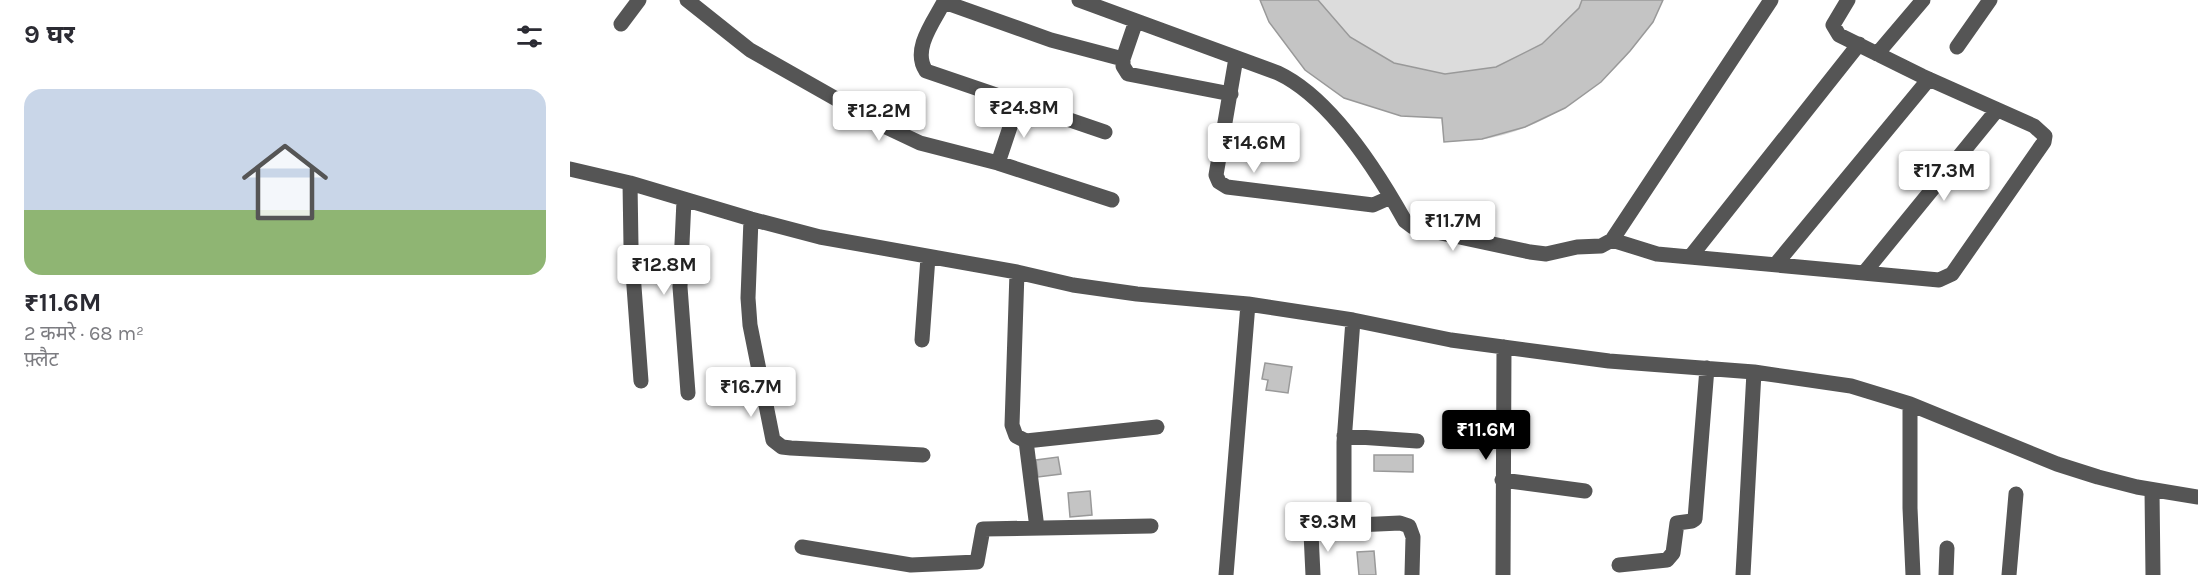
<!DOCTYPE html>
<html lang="hi">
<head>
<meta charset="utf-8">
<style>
  body { margin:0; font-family:Karla,"Noto Sans Devanagari",sans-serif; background:#f2f2f3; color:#2b2b33; height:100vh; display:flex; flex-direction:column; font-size:22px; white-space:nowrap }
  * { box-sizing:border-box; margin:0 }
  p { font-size:20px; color:#7c7c81 }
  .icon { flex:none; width:33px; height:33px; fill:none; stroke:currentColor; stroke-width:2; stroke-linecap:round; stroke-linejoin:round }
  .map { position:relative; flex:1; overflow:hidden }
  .panel { display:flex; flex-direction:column; background:#fff; width:570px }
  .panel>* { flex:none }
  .price { position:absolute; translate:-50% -51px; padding:0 14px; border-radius:6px; background:#fff; color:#222; font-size:20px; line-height:39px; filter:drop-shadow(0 2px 3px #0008) }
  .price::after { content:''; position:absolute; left:50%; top:36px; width:18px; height:14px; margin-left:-9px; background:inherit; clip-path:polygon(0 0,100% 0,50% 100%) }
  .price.on { background:#000; color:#fff }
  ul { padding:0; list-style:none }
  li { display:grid; align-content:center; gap:12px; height:318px; padding:0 24px }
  li span { display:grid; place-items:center; height:186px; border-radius:18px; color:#555 }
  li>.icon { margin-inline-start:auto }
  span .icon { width:108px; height:108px; fill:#fffc; stroke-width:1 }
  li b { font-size:26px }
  h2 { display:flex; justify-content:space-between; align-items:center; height:72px; padding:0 24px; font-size:26px }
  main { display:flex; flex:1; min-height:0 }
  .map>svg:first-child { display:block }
  .green { fill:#dcdcdc }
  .building { fill:#c4c4c4; stroke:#999; stroke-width:1.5 }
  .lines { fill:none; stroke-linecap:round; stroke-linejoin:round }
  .minor { stroke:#555; stroke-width:15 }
</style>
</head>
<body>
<main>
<section class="panel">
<h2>9 घर<svg class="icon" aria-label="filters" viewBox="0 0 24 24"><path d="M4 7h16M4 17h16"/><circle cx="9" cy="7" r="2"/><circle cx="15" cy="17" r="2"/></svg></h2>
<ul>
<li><span style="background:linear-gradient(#c9d6e8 65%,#8fb573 0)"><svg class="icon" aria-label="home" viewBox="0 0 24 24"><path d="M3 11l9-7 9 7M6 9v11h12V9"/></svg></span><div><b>₹11.6M</b><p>2 कमरे · 68 m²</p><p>फ़्लैट</p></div></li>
</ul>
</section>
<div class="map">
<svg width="1628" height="575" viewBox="0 0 1628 575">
  <rect width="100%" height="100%" fill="#fff"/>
  <path class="green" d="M 690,0 L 1093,0 C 1063,68 985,129 910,140 C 898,141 886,141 874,142 L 871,118 L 831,116 L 774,98 L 735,70 L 699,22 Z"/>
  <path class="building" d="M 690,0 L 748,0 L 780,37 L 824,63 L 875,74 L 926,67 L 972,44 L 1009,8 L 1012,0 L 1093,0 L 1083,22 L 1060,51 L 1031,82 L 995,108 L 955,127 L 912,139 L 874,142 L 872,118 L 831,116 L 774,98 L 735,70 L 699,22 Z
    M 695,363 L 722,367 L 718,393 L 696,390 L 698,380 L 692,379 Z
    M 804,455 L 843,455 L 843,472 L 804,471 Z
    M 488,457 L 491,474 L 468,477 L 466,460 Z
    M 520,491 L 522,515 L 500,517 L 498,493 Z
    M 804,551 L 806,575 L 789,575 L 787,552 Z"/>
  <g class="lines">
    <path class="minor" d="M 117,0 L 180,50 L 314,126 L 350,143 L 428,163 L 542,200
      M 375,0 C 365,20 341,49 356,71 L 535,132
      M 509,0 L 708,73 C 761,98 807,171 835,221 L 843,227 L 960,252 L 976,254 L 1007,247 L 1031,246 L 1042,240 L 1201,0
      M 374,2 L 481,40 L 553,59
      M 566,21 L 553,59 L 553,66 L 558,74 L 661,94
      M 51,24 L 69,0
      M 1387,47 L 1420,0
      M 1307,54 L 1353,0
      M 666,58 L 646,175 L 649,182 L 657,187 L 803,205 L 821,197
      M 428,163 L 448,103
      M 0,169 L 60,183 L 181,219 L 250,237 L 447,272 L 503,285 L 567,294 L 678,304 L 783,320 L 881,340 L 1039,361 L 1184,372 L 1281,386 L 1340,404 L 1487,464 L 1528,477 L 1567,487 L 1628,497
      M 60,183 L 61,246 L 71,381
      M 114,200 L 110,287 L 118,393
      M 181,219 L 178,298 L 180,325 L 203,440 L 212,447 L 221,448 L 353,455
      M 1042,240 L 1087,254 L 1369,280 L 1382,274 L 1474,142 L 1475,136 L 1464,126 L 1352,76 L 1269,35 L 1263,25 L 1278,0
      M 1121,256 L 1289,44
      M 1206,264 L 1359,79
      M 447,272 L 442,425 L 446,436 L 456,441 L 587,427
      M 1294,273 L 1427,110
      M 783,320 L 774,442 L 774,515 L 780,522 L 786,525 L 830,523 L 839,526 L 843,537 L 842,575
      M 352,340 L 358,257
      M 1340,404 L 1340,508 L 1343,575
      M 774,436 L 847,441
      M 456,441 L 467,528
      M 932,480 L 1015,491
      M 1582,490 L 1583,575
      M 741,533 L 743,575
      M 232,547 L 341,565 L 407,562 L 413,529 L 581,526
      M 1049,565 L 1097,560 L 1103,553 L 1107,523 L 1122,521 L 1125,519 L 1137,368
      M 656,575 L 678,304
      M 933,575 L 934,347
      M 1173,575 L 1184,372
      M 1376,575 L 1377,548
      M 1439,575 L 1446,494"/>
  </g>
</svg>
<b class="price" style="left:454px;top:139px">₹24.8M</b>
<b class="price" style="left:309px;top:142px">₹12.2M</b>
<b class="price" style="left:684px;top:174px">₹14.6M</b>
<b class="price" style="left:1374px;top:202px">₹17.3M</b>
<b class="price" style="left:883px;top:252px">₹11.7M</b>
<b class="price" style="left:94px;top:296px">₹12.8M</b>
<b class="price" style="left:181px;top:418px">₹16.7M</b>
<b class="price on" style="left:916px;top:461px">₹11.6M</b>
<b class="price" style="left:758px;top:553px">₹9.3M</b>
</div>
</main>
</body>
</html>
